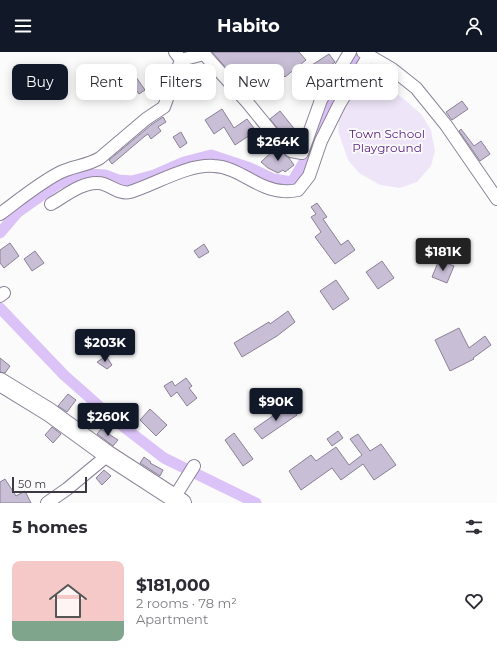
<!DOCTYPE html>
<html lang="en">
<head>
<meta charset="utf-8">
<style>
  body { margin:0; font-family:Montserrat,sans-serif; background:#f7f7f7; color:#2b2b33; height:100vh; display:flex; flex-direction:column; font-size:15px; white-space:nowrap }
  * { box-sizing:border-box; margin:0 }
  p { font-size:13px; color:#7c7c81 }
  .icon { flex:none; width:22px; height:22px; fill:none; stroke:currentColor; stroke-width:2; stroke-linecap:round; stroke-linejoin:round }
  .map { position:relative; height:451px; overflow:hidden }
  .sheet { display:flex; flex-direction:column; background:#fff; flex:1 }
  .sheet>* { flex:none }
  .banner { position:absolute; left:12px; top:12px; width:473px; height:36px; display:flex; gap:8px }
  .scale { position:absolute; left:12px; bottom:10px; width:75px; box-sizing:border-box; padding-left:4px; border:2px solid #3d3942; border-top:0; font-size:11px; line-height:14px; white-space:nowrap; color:#3d3942; -webkit-text-stroke:3px #fbfbfb; paint-order:stroke }
  .price { position:absolute; translate:-50% -34px; padding:0 9px; border-radius:4px; background:#111827; color:#fff; font-size:13px; line-height:26px; filter:drop-shadow(0 1px 2px #0008) }
  .price::after { content:''; position:absolute; left:50%; top:24px; width:12px; height:9px; margin-left:-6px; background:inherit; clip-path:polygon(0 0,100% 0,50% 100%) }
  .price.selected { background:#222; color:#fff }
  ul { padding:0; list-style:none }
  li { display:flex; align-items:center; gap:12px; height:100px; padding:0 12px }
  li+li { border-top:1px solid #e1e1e2 }
  li span { display:grid; place-items:center; flex:none; width:112px; height:80px; border-radius:8px; color:#555 }
  li>.icon { margin-inline-start:auto }
  span .icon { width:48px; height:48px; fill:#fffc; stroke-width:1 }
  li b { font-size:17px }
  h2 { display:flex; justify-content:space-between; align-items:center; height:48px; padding:0 12px; font-size:17px }
  .tag { padding:0 14px; border-radius:8px; background:#fff; box-shadow:0 2px 10px #0003; font-size:14px; line-height:36px }
  .tag.selected { background:#111827; color:#fff }
  header { display:flex; justify-content:space-between; align-items:center; height:52px; padding:0 12px; background:#111827; color:#fff; font-size:18px; font-weight:700 }
  .map>svg:first-child { display:block }
  .green { fill:#eee6f8 }
  .lines { fill:none; stroke-linecap:round; stroke-linejoin:round }
  .canal { stroke:#dbc2f7; stroke-width:11 }
  .building { fill:#c8bed5; stroke:#8b8196 }
  .street-casing { stroke:#8d8499; stroke-width:14 }
  .primary-casing { stroke:#8d8499; stroke-width:20 }
  .street { stroke:#fff; stroke-width:12 }
  .primary { stroke:#fff; stroke-width:18 }
  .labels { text-anchor:middle; dominant-baseline:central; stroke-width:3.5; stroke-linejoin:round; paint-order:stroke }
  .park-label { font-size:12px; fill:#561b80; stroke:#fbfbfb }
</style>
</head>
<body>
<header><svg class="icon" aria-label="menu" viewBox="0 0 24 24"><path d="M4 6h16M4 12h16M4 18h16"/></svg>Habito<svg class="icon" aria-label="person" viewBox="0 0 24 24"><circle cx="12" cy="8" r="4"/><path d="M4 21q1-7 8-7t8 7"/></svg></header>
<div class="map">
<svg width="497" height="451" viewBox="0 0 497 451">
  <rect width="100%" height="100%" fill="#fbfbfb"/>
  <path class="green" d="M 378,35 L 394,40 L 405,48 L 421,62 L 431,78 L 435,99 L 431,114 L 417,130 L 400,136 L 380,133 L 359,121 L 348,108 L 338,79 L 340,60 L 347,48 L 363,38 Z"/>
  <g class="lines">
    <path class="canal" d="M 0,181 L 18,160 L 58,132 L 88,122 L 105,123 L 118,128 L 132,129 L 154,123 L 184,110 L 211,103 L 250,116 L 273,127 L 292,130 L 305,108 L 321,68 L 353,13 L 363,0
      M 0,256 L 64,323 L 116,369 L 164,406 L 256,451"/>
  </g>
  <path class="building" d="M 212,0 L 299,0 L 306,8 L 285,25 L 283,23 L 273,31 L 262,18 L 249,29 L 251,32 L 245,37 Z
    M 329,2 L 335,10 L 320,22 L 312,13 Z
    M 136,25 L 145,38 L 139,42 L 130,29 Z
    M 462,49 L 468,57 L 452,68 L 446,60 Z
    M 222,57 L 234,76 L 247,67 L 256,79 L 235,93 L 224,75 L 214,82 L 205,68 Z
    M 280,59 L 300,84 L 292,90 L 283,83 L 270,67 Z
    M 163,65 L 166,70 L 158,75 L 161,79 L 151,87 L 148,82 L 145,84 L 112,112 L 109,108 L 151,73 Z
    M 461,77 L 474,94 L 481,89 L 490,102 L 480,109 L 459,79 Z
    M 181,80 L 187,91 L 180,96 L 173,85 Z
    M 276,96 L 289,106 L 294,113 L 285,120 L 283,118 L 278,121 L 268,116 L 261,110 Z
    M 317,151 L 327,165 L 323,167 L 341,193 L 348,188 L 355,198 L 335,212 L 315,185 L 321,180 L 311,165 L 316,162 L 311,155 Z
    M 10,191 L 19,204 L 4,216 L 0,211 L 0,198 Z
    M 204,192 L 209,200 L 199,206 L 194,199 Z
    M 35,199 L 44,211 L 32,219 L 24,207 Z
    M 439,208 L 454,214 L 447,231 L 432,225 Z
    M 382,209 L 394,226 L 378,237 L 366,220 Z
    M 336,228 L 349,247 L 333,258 L 320,239 Z
    M 288,259 L 295,270 L 277,284 L 242,305 L 234,291 L 269,270 L 270,272 Z
    M 459,276 L 469,296 L 485,284 L 491,293 L 473,306 L 474,307 L 450,319 L 435,288 Z
    M 106,304 L 112,313 L 107,317 L 97,310 Z
    M 0,306 L 10,314 L 5,321 L 0,320 Z
    M 186,326 L 192,334 L 189,336 L 197,346 L 187,354 L 177,340 L 171,345 L 164,334 L 172,329 L 175,334 Z
    M 68,342 L 76,348 L 67,360 L 58,354 Z
    M 290,352 L 297,363 L 262,387 L 254,377 Z
    M 150,357 L 167,373 L 156,384 L 140,368 Z
    M 52,375 L 61,382 L 53,391 L 45,383 Z
    M 101,377 L 118,388 L 113,394 L 97,382 Z
    M 338,379 L 343,386 L 332,394 L 327,387 Z
    M 234,381 L 253,407 L 243,414 L 225,388 Z
    M 358,382 L 370,399 L 381,392 L 396,413 L 374,428 L 363,412 L 341,428 L 332,416 L 301,438 L 289,419 L 311,403 L 316,409 L 336,395 L 349,413 L 362,403 L 350,387 Z
    M 144,405 L 151,410 L 150,411 L 163,418 L 160,424 L 140,411 Z
    M 104,418 L 111,424 L 102,433 L 96,426 Z
    M 5,427 L 16,444 L 25,439 L 31,451 L 0,451 L 0,430 Z"/>
  <g class="lines">
    <defs>
      <path id="street" d="M 363,0 L 392,17 L 416,36 L 446,73 L 497,147
        M 181,8 L 204,2 L 247,50 L 278,88 L 291,99 L 302,101 L 321,48 L 350,0
        M 51,152 C 65,144 82,130 98,131 C 109,131 118,143 130,140 C 156,132 187,112 214,114 C 239,115 258,138 283,139 C 288,140 293,139 298,138 L 309,124 L 321,89 L 339,53 L 369,3
        M 0,162 C 19,148 38,132 59,121 C 72,114 87,114 100,106 L 146,67 L 164,55 L 181,8 L 175,0
        M 0,244 L 4,241
        M 174,446 L 194,414
        M 47,451 L 67,437 L 108,403"/>
      <path id="primary" d="M 0,330 L 49,360 L 108,403 L 182,451"/>
    </defs>
    <use href="#street" class="street-casing"/>
    <use href="#primary" class="primary-casing"/>
    <use href="#street" class="street"/>
    <use href="#primary" class="primary"/>
  </g>
  <g class="labels">
    <g class="park-label">
      <text x="387" y="81">Town School<tspan x="387" dy="14">Playground</tspan></text>
    </g>
  </g>
</svg>
<div class="scale">50 m</div>
<b class="price" style="left:278px;top:110px">$264K</b>
<b class="price selected" style="left:443px;top:220px">$181K</b>
<b class="price" style="left:105px;top:311px">$203K</b>
<b class="price" style="left:276px;top:370px">$90K</b>
<b class="price" style="left:108px;top:385px">$260K</b>
<div class="banner">
<a class="tag selected">Buy</a>
<a class="tag">Rent</a>
<a class="tag">Filters</a>
<a class="tag">New</a>
<a class="tag">Apartment</a>
</div>
</div>
<section class="sheet">
<h2>5 homes<svg class="icon" aria-label="filters" viewBox="0 0 24 24"><path d="M4 7h16M4 17h16"/><circle cx="9" cy="7" r="2"/><circle cx="15" cy="17" r="2"/></svg></h2>
<ul>
<li><span style="background:linear-gradient(#f6c9c9 75%,#7fa58c 0)"><svg class="icon" aria-label="home" viewBox="0 0 24 24"><path d="M3 11l9-7 9 7M6 9v11h12V9"/></svg></span><div><b>$181,000</b><p>2 rooms · 78 m²</p><p>Apartment</p></div><svg class="icon" aria-label="heart" viewBox="0 0 24 24"><path d="M12 20l-8-8c-3-5 5-10 8-4 3-6 11-1 8 4z"/></svg></li>
</ul>
</section>
</body>
</html>
